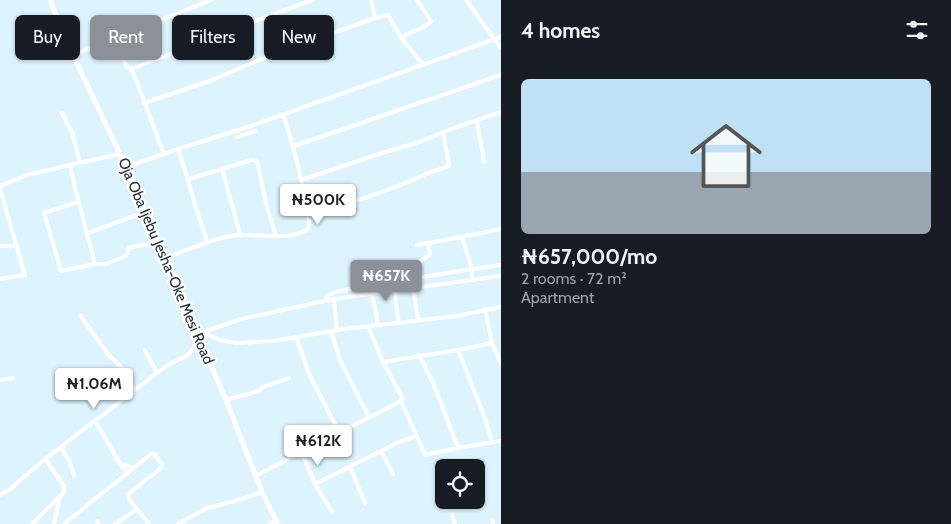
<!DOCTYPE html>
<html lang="en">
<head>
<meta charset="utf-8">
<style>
  body { margin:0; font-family:Cabin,sans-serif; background:#242831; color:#f1f3f6; height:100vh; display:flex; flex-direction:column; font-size:19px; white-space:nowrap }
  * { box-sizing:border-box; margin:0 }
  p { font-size:16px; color:#9ea1a6 }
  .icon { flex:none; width:28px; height:28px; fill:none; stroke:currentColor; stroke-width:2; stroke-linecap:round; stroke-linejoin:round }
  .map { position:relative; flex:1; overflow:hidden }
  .side { display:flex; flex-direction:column; background:#171b24; width:450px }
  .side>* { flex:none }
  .hud { position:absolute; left:15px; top:15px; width:410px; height:45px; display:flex; gap:10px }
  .buttons { position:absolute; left:435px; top:459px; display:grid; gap:10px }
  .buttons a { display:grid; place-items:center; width:50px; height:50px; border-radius:8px; background:#171b24; box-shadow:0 1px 4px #0004; font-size:25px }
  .price { position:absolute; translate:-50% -42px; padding:0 11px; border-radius:5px; background:#fff; color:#222; font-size:16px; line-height:32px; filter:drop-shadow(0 1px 2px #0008) }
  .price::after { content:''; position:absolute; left:50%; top:30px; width:15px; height:11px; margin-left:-8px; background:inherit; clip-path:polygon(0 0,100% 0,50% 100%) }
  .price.selected { background:#8c9099; color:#fff }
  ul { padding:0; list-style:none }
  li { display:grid; align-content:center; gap:10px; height:265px; padding:0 20px }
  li+li { border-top:1px solid #363941 }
  li span { display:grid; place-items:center; height:155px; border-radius:8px; color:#555 }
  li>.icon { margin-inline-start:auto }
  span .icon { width:90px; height:90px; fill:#fffc; stroke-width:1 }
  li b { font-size:21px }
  h2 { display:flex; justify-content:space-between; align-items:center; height:60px; padding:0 20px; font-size:21px }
  .chip { padding:0 18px; border-radius:8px; background:#171b24; box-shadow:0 1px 4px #0004; font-size:18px; line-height:45px }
  .chip.selected { background:#8c9099; color:#fff }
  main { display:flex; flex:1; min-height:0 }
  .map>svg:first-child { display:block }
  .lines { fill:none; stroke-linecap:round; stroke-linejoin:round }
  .minor { stroke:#fff; stroke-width:4 }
  .major { stroke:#fff; stroke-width:5 }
  .labels { text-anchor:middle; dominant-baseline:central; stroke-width:5; stroke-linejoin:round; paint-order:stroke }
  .street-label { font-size:15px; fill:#223138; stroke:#fcfcfc }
</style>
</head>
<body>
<main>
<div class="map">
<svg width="501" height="524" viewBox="0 0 501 524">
  <rect width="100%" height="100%" fill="#ddf3fe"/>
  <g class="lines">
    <path class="minor" d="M 417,0 L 431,21 C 424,31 409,29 402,39 L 423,64
      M 466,0 L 501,48
      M 375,18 L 388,15 L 402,39
      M 117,39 L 126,66 L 131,69 L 135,77 L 164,154
      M 73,55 L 211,0
      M 131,69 L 181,50 L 196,43 L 312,0
      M 144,103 L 210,81 L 259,60 L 375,18 L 371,0
      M 62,113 L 73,135 L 80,163
      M 477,121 L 484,162
      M 237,137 L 256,131
      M 294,146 L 501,75
      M 178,149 C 189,180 196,212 208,243
      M 120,154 L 70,165 L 74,184 L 95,264 L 106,264 L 126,256 L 129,248 C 139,245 148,245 158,242
      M 126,167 L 178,149 L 245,128 L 501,37
      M 222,169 L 240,234
      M 189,179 L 251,160 L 257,161 L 267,207 L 276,236
      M 301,180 L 382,153 L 420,142 L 443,132
      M 0,186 L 27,175 L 70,165
      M 0,189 L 25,275 L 0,279
      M 78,202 L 44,213 L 61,271 L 95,264
      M 308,214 C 351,203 388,192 428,173 C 435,170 444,170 449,165 L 443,132 L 501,112
      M 501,229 L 462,237 L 472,269 L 501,265
      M 88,233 L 145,212
      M 417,245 L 462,237
      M 0,246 L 17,246
      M 165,258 C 185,251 223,234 243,235 C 262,235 292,240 308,229 C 311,218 307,205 304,194 C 299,167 292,141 283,114
      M 416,278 C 414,256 418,266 430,254 L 428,243
      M 397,282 C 394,296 396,308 399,323
      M 370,286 L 377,317 L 377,325
      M 410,289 L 414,293 L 418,320
      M 334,299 L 337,330
      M 324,301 L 328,295 L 338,291 L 472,269 L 472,280
      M 485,309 L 492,343 L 501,364
      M 80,315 L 107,353 L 121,367 L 135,390
      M 368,326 L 383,362 L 402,397 L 401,401 L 425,455 L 458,448 L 501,441
      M 331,331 L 340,360 L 369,417
      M 197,332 L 203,332 L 220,340 L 237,343 L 274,341 L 344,329 L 457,316 L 501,307
      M 204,332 L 241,319 L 334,299 L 501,276
      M 296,337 L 310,376 L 339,432
      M 145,350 L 157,373
      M 458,350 L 485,418 L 492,443
      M 419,355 L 434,385 L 458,448
      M 383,362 L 458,350 L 492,343
      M 0,380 L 13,378
      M 226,400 L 259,391 L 263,387 L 289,378
      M 95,421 C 107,439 114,457 128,474
      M 61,447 L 69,461 L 74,475
      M 301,451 L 315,484 L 399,442 L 416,436
      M 381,451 L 393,474
      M 46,460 L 64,486 L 64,492 L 60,496 L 54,524
      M 120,464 L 128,466 L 133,469
      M 350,467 L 365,503
      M 257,475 L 401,401
      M 315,484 L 332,512
      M 0,495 L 9,490 L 40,463 L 166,366 L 188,355 L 200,339
      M 452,515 L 455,524
      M 492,520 L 493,524
      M 97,521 L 99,524
      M 32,524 L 60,496
      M 64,524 L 151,454 L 155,455 L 162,464 L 161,468 L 128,494 L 129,499 L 149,524
      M 115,524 L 136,510
      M 178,524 L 207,508 L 235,501 L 262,492
      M 270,524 L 276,520"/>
    <path class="major" d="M 50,0 L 73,55 L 120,154 L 226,400 L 262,492 L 278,524"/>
  </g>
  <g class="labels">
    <g class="street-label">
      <text transform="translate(166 261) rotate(67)">Oja Oba Ijebu Jesha-Oke Mesi Road</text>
    </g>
  </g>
</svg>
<div class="buttons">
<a><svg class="icon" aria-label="locate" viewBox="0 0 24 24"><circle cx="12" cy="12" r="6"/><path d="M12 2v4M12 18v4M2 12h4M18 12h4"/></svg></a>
</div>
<b class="price" style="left:318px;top:226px">₦500K</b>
<b class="price selected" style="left:386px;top:302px">₦657K</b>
<b class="price" style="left:94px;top:410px">₦1.06M</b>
<b class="price" style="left:318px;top:467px">₦612K</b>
<div class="hud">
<a class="chip">Buy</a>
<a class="chip selected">Rent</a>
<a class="chip">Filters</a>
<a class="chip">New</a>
</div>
</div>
<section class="side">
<h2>4 homes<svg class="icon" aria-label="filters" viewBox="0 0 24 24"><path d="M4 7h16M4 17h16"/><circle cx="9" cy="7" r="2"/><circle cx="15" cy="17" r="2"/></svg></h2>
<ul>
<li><span style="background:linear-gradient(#bfe0f5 60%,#9aa5b1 0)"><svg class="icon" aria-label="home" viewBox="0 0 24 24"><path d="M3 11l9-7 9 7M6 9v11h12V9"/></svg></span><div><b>₦657,000/mo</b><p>2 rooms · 72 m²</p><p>Apartment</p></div></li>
</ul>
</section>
</main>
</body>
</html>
